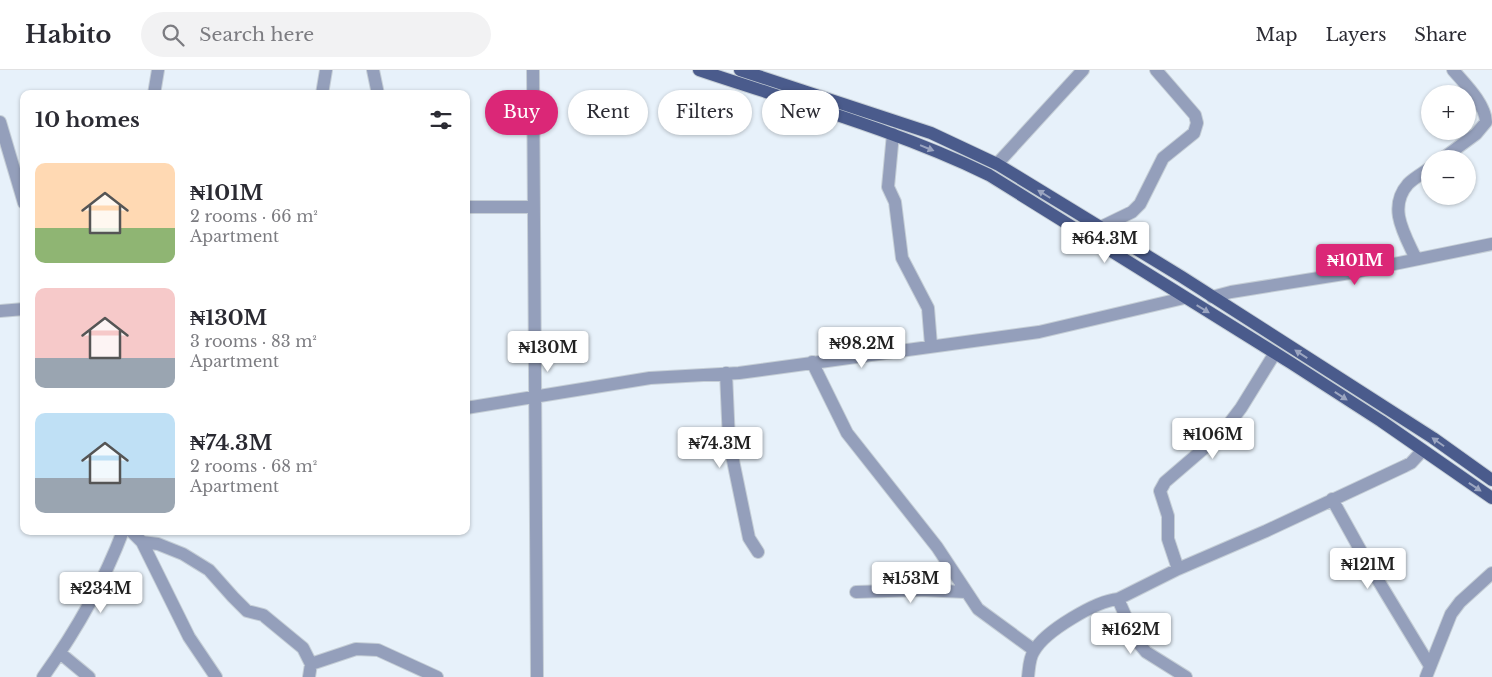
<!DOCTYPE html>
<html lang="en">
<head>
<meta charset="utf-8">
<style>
  body { margin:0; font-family:"Libre Baskerville",serif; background:#f2f2f3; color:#2b2b33; height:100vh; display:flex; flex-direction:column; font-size:19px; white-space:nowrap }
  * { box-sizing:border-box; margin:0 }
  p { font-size:16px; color:#7c7c81 }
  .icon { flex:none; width:28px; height:28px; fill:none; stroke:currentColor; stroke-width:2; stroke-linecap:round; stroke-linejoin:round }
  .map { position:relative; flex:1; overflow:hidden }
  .drawer { position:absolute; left:20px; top:20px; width:450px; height:445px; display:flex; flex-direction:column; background:#fff; border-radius:10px; box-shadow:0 1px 4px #0004 }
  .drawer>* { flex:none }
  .top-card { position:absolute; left:485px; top:20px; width:475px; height:45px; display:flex; gap:10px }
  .buttons { position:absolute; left:1421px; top:15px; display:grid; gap:10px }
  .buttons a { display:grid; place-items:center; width:55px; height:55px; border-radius:50%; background:#fff; box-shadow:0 1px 4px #0004; font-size:25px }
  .price { position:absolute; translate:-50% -42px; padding:0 11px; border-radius:5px; background:#fff; color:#222; font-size:16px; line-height:32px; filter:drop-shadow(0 1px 2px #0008) }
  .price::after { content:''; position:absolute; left:50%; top:30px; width:15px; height:11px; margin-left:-8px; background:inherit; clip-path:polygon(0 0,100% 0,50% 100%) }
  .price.current { background:#db2777; color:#fff }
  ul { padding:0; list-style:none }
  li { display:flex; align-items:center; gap:15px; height:125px; padding:0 15px }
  li span { display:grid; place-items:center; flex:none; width:140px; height:100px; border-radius:10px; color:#555 }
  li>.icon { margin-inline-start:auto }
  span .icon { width:60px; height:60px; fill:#fffc; stroke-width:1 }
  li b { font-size:21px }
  h2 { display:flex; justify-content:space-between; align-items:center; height:60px; padding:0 15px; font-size:21px }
  .tag { padding:0 18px; border-radius:22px; background:#fff; box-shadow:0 1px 4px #0004; font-size:18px; line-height:45px }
  .tag.current { background:#db2777; color:#fff }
  header { display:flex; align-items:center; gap:30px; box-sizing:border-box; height:70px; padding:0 25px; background:#fff; border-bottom:1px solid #e1e1e2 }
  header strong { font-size:24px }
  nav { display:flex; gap:28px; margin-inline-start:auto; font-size:18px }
  .search { width:350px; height:45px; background:#f2f2f3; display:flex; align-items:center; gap:12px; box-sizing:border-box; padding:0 18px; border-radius:28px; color:#7c7c81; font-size:19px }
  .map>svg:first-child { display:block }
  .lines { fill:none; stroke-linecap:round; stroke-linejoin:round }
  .minor-casing { stroke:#c5ced6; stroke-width:14 }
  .major-casing { stroke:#c5ced6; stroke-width:14 }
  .minor { stroke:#949fbb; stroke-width:12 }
  .major { stroke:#4a5b8c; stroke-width:12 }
  .oneway { fill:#9ba5c0 }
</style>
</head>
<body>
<header>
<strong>Habito</strong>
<div class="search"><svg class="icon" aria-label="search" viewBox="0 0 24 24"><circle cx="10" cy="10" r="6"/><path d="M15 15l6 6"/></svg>Search here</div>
<nav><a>Map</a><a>Layers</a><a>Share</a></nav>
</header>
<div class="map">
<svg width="1492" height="607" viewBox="0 0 1492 607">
  <rect width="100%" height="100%" fill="#e7f1fa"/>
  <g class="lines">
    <defs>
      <path id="minor" d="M 373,0 L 378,24
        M 533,0 L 537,607
        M 154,24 L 158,0
        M 322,24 L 326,0
        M 0,52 L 24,133
        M 893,64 L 888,117 L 895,132 L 902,188 L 928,238 L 931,275
        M 1442,89 L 1476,64 L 1486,52 C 1485,33 1465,14 1453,0
        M 997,94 L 1083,0
        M 466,137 L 533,137
        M 1099,158 L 1132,142 L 1140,134 L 1163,88 L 1194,63 L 1197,53 L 1195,45 L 1156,0
        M 1416,189 C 1405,165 1387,138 1408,114 C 1414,108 1423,103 1430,98
        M 1212,227 L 1231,222 L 1350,203 L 1492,174
        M 0,241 L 24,239
        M 812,292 L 847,363 L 937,477 L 978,539 L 1034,580
        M 726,303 L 729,371 L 749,468 L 758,482
        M 466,338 L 650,308 L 739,303 L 1039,262 L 1184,228
        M 1332,429 L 1367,492 L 1430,596
        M 131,461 L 142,472 L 189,567 L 216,607
        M 142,472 L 158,474 L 183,484 L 209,500 L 233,527 L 247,541 L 263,545 L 303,578 L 311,594 L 309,607
        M 1178,499 L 1168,469 L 1168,446 L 1160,421 L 1165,412 L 1222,363 L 1241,338 L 1275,283
        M 856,522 L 920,520 L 966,522
        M 1118,529 L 1136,570 L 1146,582 L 1186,607
        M 60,583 L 89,607
        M 311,594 L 356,579 L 378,580 L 437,607
        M 43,607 C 76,561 103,514 123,461
        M 1028,607 C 1029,599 1029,588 1034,581 C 1045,561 1096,531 1118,529 L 1178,499 L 1266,461 L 1405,396 L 1411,393 L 1422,381
        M 1426,607 L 1451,544 L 1460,532 L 1492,503"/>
      <path id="major" d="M 699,0 C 797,33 896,60 989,105 L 1291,293 L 1381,351 L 1492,428
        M 740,0 L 931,63 L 997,94 L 1182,207 L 1433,368 L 1492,410"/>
    </defs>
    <use href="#minor" class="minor-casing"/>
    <use href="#major" class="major-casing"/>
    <use href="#minor" class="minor"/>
    <use href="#major" class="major"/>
  </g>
  <defs><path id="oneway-solid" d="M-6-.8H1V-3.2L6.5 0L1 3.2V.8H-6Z" transform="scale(1.25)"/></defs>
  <g class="oneway">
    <use href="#oneway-solid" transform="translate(927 78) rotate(22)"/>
    <use href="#oneway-solid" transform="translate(1044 124) rotate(-148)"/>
    <use href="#oneway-solid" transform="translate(1203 239) rotate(31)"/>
    <use href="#oneway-solid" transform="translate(1301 284) rotate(-147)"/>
    <use href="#oneway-solid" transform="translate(1341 326) rotate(33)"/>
    <use href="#oneway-solid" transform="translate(1438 372) rotate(-145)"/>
    <use href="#oneway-solid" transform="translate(1475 417) rotate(34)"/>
  </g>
</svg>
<div class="buttons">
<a>+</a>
<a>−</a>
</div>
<b class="price" style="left:1105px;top:194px">₦64.3M</b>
<b class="price current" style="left:1355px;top:216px">₦101M</b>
<b class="price" style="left:862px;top:299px">₦98.2M</b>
<b class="price" style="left:548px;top:303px">₦130M</b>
<b class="price" style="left:1213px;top:390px">₦106M</b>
<b class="price" style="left:720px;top:399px">₦74.3M</b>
<b class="price" style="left:1368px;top:520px">₦121M</b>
<b class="price" style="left:911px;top:534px">₦153M</b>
<b class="price" style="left:101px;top:544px">₦234M</b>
<b class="price" style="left:1131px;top:585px">₦162M</b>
<div class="top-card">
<a class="tag current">Buy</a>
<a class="tag">Rent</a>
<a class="tag">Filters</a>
<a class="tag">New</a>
</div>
<section class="drawer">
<h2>10 homes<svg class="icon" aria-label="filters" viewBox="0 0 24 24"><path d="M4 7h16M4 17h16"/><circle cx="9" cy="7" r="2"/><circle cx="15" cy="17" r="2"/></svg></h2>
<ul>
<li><span style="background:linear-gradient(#ffd9b3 65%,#8fb573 0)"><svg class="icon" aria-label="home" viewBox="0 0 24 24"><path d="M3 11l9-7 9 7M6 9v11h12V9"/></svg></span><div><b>₦101M</b><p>2 rooms · 66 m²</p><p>Apartment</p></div></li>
<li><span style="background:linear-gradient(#f6c9c9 70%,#9aa5b1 0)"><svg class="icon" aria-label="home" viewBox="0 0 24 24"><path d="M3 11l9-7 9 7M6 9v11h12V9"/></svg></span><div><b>₦130M</b><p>3 rooms · 83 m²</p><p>Apartment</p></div></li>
<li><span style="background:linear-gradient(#bfe0f5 65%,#9aa5b1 0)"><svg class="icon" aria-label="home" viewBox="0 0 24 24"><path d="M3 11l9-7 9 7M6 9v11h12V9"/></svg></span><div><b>₦74.3M</b><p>2 rooms · 68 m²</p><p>Apartment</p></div></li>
</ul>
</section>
</div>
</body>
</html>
